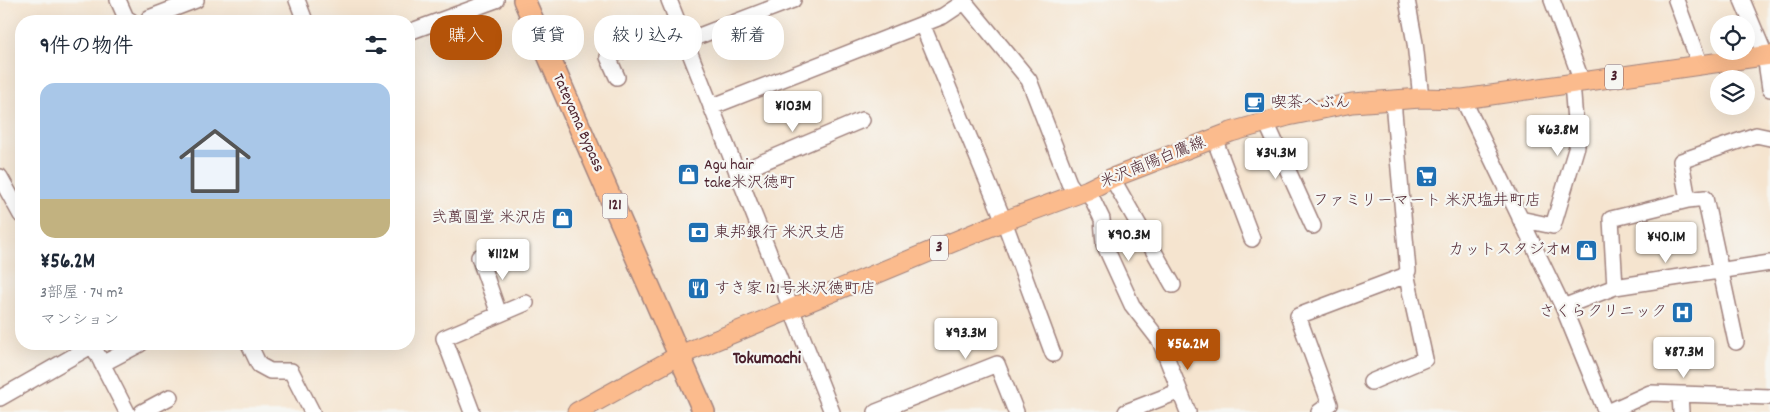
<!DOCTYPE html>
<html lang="ja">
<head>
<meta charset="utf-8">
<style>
  body { margin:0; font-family:Dekko,"Klee One",sans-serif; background:#f2f2f3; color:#1f2937; height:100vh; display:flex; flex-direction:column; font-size:19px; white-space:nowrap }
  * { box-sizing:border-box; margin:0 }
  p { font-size:16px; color:#747a83 }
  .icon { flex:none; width:28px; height:28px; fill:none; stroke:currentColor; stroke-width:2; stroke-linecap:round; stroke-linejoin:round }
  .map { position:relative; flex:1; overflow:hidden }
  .drawer { position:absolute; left:15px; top:15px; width:400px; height:335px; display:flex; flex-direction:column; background:#fff; border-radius:20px; box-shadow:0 5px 20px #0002 }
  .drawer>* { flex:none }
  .guide { position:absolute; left:430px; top:15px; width:475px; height:45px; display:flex; gap:10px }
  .tools { position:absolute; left:1710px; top:15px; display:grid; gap:10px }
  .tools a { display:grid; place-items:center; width:45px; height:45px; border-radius:50%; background:#fff; box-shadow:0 5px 20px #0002; font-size:25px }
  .price { position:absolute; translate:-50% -42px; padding:0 11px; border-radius:5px; background:#fff; color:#222; font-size:16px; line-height:32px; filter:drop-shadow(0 1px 2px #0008) }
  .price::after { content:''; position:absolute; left:50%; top:30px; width:15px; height:11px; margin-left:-8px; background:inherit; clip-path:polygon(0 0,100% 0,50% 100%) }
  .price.on { background:#b45309; color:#fff }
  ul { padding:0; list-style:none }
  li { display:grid; align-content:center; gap:10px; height:265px; padding:0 25px }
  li+li { border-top:1px solid #e0e1e3 }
  li span { display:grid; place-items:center; height:155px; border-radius:15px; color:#555 }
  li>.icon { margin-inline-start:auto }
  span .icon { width:90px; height:90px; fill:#fffc; stroke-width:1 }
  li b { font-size:21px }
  h2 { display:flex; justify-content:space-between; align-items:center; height:60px; padding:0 25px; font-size:21px }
  .tag { padding:0 18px; border-radius:20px; background:#fff; box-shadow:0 5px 20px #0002; font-size:18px; line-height:45px }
  .tag.on { background:#b45309; color:#fff }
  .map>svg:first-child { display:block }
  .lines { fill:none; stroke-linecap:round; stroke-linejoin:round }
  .minor-casing { stroke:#a0827d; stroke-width:18 }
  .major-casing { stroke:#a0827d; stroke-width:21 }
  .highway-casing { stroke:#a0827d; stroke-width:24 }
  .minor { stroke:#fff; stroke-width:15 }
  .major { stroke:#fbbb8d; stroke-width:19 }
  .highway { stroke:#fbbb8d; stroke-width:21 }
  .labels { text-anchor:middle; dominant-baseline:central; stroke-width:4.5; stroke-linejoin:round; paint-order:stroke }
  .shield { fill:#f6f6f2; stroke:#7e6067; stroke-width:1 }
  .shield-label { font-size:15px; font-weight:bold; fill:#4a1f2b }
  .poi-label { font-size:16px; fill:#4a1f2b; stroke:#f6f6f2; text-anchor:start }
  .street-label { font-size:16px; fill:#4a1f2b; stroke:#f6f6f2 }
  .neighbourhood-label { font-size:18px; font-weight:bold; fill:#4a1f2b; stroke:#f6f6f2 }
</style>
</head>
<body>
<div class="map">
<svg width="1770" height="412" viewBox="0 0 1770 412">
  <rect width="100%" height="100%" fill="#f6f6f2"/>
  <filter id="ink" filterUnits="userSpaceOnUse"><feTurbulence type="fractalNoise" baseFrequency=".02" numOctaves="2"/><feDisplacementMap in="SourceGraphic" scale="10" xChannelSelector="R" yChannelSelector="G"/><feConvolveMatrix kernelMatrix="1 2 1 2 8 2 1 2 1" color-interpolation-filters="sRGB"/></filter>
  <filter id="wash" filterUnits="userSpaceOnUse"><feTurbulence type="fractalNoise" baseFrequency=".0096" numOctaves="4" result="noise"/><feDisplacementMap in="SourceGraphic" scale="20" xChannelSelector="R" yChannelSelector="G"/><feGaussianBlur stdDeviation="1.12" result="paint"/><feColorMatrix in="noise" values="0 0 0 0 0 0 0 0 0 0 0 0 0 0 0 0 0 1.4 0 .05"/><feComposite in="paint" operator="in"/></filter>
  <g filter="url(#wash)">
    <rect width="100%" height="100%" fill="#f5e4cf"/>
  </g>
  <g filter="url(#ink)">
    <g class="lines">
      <defs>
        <path id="minor" d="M 118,0 L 126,18 L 131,21
          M 297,0 L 305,21
          M 669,0 L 832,412
          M 963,0 L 1029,80 L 1069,183 L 1077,194
          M 1407,0 L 1415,43 L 1421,98
          M 1552,0 L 1582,82
          M 1676,0 L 1700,65
          M 1742,0 L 1765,55 L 1770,89
          M 149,18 L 196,0
          M 922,24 L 1004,221 L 1053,354
          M 409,32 L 496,0
          M 686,41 L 793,0
          M 617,77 L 608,57 L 679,25
          M 1463,99 L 1563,307 L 1606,412
          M 711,107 L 943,16 L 964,2
          M 1266,122 L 1313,226
          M 1214,138 L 1252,239
          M 737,173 L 862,120
          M 0,177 L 21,215
          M 1112,178 L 1173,285
          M 1088,190 L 1102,219 L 1104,244 L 1132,305 L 1160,341 L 1188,412
          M 1688,200 L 1681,161 L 1756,135 L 1770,138
          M 1520,219 L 1553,226 L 1577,146 L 1572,83
          M 479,257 L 499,314
          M 1615,287 L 1611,219 L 1688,200 L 1705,198 L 1736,342
          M 1563,307 L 1615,287 L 1770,263
          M 92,344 L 127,412
          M 249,344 L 259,365 L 270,371 L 291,371 L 312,412
          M 102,364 L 140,344
          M 1371,382 L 1425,359 L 1406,273
          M 1680,394 L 1681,412
          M 0,398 L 93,345
          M 142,412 L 170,397
          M 472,412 L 444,338 L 526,303
          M 876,412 L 997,364 L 1016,412
          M 1126,412 L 1180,391
          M 1319,412 L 1330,404 L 1298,316 L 1404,276 L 1408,271 L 1393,101
          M 1608,412 L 1650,393 L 1770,397"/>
        <path id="major" d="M 577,412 L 680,355 L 1004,221 L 1088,190 L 1112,178 L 1231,132 L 1288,116 L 1352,103 L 1421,98 L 1463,99 L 1770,55"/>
        <path id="highway" d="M 524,0 L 704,412"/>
      </defs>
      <use href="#minor" class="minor-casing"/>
      <use href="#major" class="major-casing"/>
      <use href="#highway" class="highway-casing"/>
      <use href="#minor" class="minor"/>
      <use href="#major" class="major"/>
      <use href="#highway" class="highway"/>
    </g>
  </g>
  <defs>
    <symbol id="cafe-square" viewBox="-11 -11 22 22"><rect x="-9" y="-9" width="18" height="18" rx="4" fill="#1f6fb2" stroke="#f6f6f2"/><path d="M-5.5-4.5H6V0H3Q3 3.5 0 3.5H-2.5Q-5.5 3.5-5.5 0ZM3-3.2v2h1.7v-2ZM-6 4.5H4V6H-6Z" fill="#fff"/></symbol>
    <symbol id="shop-square" viewBox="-11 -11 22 22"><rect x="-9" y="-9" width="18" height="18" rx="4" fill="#1f6fb2" stroke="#f6f6f2"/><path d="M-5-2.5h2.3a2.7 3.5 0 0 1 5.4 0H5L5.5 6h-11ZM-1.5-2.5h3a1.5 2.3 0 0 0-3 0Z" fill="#fff"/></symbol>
    <symbol id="supermarket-square" viewBox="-11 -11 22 22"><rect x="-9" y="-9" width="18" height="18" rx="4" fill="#1f6fb2" stroke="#f6f6f2"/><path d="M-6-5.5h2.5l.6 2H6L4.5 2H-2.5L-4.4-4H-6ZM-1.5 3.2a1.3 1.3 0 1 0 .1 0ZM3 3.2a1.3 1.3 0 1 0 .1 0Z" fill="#fff"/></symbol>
    <symbol id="bank-square" viewBox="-11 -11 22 22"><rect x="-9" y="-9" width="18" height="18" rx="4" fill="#1f6fb2" stroke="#f6f6f2"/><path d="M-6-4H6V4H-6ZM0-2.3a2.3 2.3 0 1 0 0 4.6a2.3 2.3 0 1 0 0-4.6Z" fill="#fff"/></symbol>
    <symbol id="restaurant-square" viewBox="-11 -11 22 22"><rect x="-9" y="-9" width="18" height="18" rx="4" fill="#1f6fb2" stroke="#f6f6f2"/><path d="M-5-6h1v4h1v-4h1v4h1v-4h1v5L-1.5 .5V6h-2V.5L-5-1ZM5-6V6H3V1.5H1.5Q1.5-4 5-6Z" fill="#fff"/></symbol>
    <symbol id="hospital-square" viewBox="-11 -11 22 22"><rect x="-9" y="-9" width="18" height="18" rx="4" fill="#1f6fb2" stroke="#f6f6f2"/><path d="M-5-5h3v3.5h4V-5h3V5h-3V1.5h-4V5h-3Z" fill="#fff"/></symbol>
  </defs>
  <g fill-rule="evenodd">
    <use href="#cafe-square" x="1242" y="90" width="25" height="25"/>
    <use href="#shop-square" x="676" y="162" width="25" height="25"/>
    <use href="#supermarket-square" x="1414" y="164" width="25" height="25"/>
    <use href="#shop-square" x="550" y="206" width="25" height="25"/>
    <use href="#bank-square" x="686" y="220" width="25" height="25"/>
    <use href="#shop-square" x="1574" y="238" width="25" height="25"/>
    <use href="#restaurant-square" x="686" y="276" width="25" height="25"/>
    <use href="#hospital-square" x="1670" y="300" width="25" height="25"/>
  </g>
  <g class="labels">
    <g class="shield">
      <rect x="1605" y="64.5" width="18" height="25" rx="4"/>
      <rect x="602.5" y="193.5" width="25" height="25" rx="4"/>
      <rect x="930" y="235.5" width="18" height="25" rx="4"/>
    </g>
    <g class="shield-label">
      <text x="1614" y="77">3</text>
      <text x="615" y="206">121</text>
      <text x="939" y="248">3</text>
    </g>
    <g class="poi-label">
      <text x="1271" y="103">喫茶へぶん</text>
      <text x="704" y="165">Agu hair<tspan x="704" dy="18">take米沢徳町</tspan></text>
      <text x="1427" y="201" text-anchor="middle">ファミリーマート 米沢塩井町店</text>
      <text x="547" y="218" text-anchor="end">弐萬圓堂 米沢店</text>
      <text x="714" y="233">東邦銀行 米沢支店</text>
      <text x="1570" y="250" text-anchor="end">カットスタジオM</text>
      <text x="714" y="289">すき家 121号米沢徳町店</text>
      <text x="1667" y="312" text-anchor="end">さくらクリニック</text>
    </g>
    <g class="street-label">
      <text transform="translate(578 123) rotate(66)">Tateyama Bypass</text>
      <text transform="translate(1153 163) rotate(-22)">米沢南陽白鷹線</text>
    </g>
    <g class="neighbourhood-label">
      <text x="767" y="359">Tokumachi</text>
    </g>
  </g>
</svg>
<div class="tools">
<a><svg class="icon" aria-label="locate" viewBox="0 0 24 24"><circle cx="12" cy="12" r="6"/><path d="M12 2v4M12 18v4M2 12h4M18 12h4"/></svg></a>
<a><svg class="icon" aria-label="layers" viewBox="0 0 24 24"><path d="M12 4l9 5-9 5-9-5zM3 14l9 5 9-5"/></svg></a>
</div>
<b class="price" style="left:793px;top:133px">¥103M</b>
<b class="price" style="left:1558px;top:157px">¥63.8M</b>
<b class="price" style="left:1276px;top:180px">¥34.3M</b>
<b class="price" style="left:1129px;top:262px">¥90.3M</b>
<b class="price" style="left:1666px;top:264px">¥40.1M</b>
<b class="price" style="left:503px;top:281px">¥112M</b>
<b class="price" style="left:966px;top:360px">¥93.3M</b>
<b class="price on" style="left:1188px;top:371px">¥56.2M</b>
<b class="price" style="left:1684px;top:379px">¥87.3M</b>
<div class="guide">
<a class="tag on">購入</a>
<a class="tag">賃貸</a>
<a class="tag">絞り込み</a>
<a class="tag">新着</a>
</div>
<section class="drawer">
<h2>9件の物件<svg class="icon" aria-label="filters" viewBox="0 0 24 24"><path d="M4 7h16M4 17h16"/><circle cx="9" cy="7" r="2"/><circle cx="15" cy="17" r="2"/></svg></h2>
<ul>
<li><span style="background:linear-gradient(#a9c7e8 75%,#c2b280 0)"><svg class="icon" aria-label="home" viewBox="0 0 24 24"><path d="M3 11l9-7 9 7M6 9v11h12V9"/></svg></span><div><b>¥56.2M</b><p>3部屋 · 74 m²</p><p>マンション</p></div></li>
</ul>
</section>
</div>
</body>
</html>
